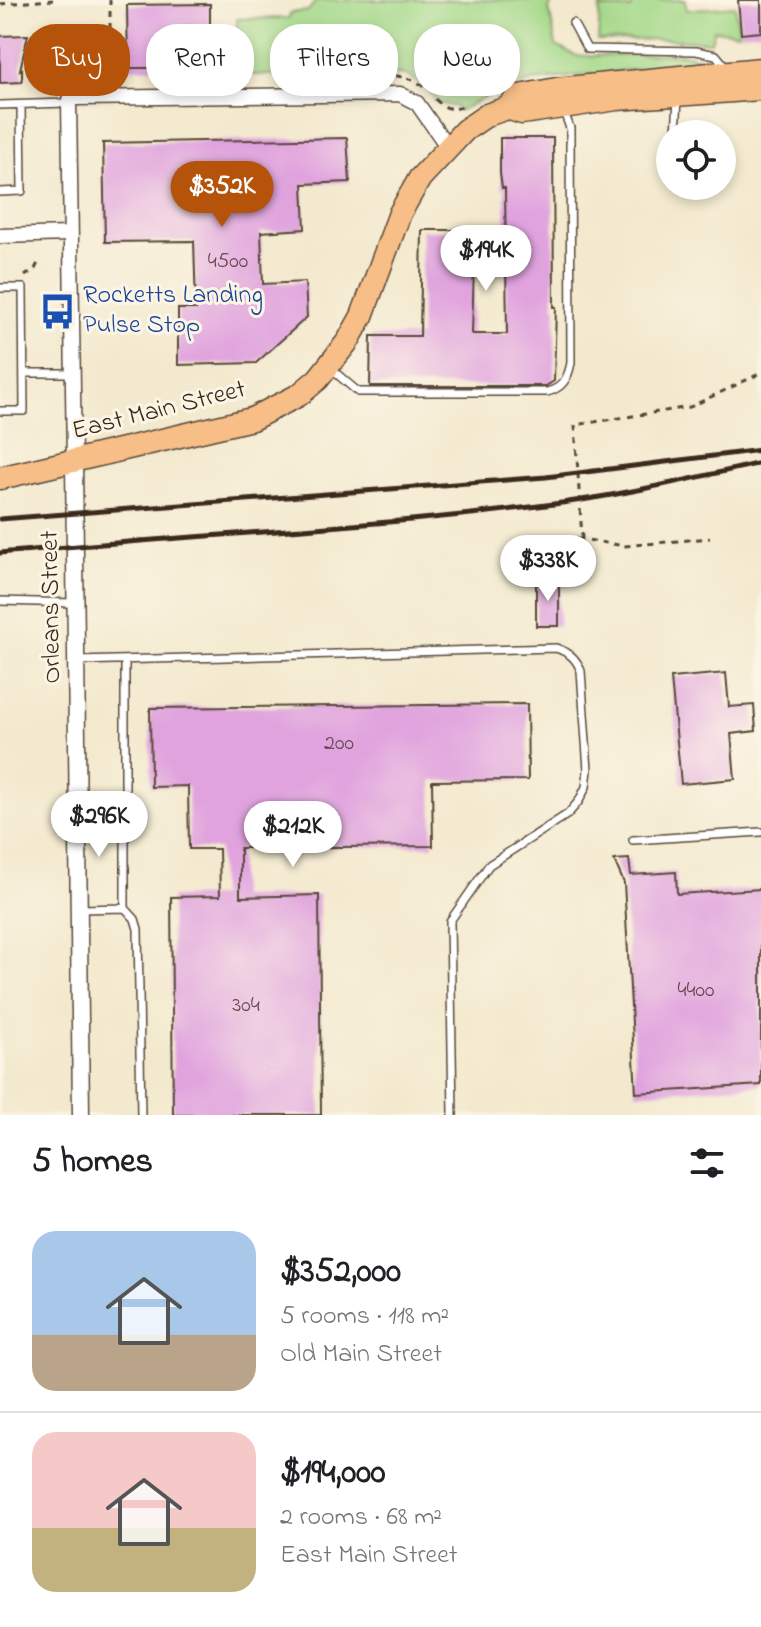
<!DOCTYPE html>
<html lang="en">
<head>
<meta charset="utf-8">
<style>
  body { margin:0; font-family:"Indie Flower",sans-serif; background:#f2f2f2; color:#202124; height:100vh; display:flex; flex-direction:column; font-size:30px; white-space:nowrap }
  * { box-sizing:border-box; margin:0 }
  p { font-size:26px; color:#757577 }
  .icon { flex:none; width:44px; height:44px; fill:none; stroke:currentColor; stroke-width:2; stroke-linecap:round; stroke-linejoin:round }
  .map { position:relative; height:1115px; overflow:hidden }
  .side { display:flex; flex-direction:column; background:#fff; flex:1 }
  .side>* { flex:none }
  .guide { position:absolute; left:24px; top:24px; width:714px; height:72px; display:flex; gap:16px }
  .buttons { position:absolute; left:656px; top:120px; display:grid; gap:16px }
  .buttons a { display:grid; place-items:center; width:80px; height:80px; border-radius:50%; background:#fff; box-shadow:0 4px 12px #0003; font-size:40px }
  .price { position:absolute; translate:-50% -68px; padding:0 18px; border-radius:28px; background:#fff; color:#222; font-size:26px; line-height:52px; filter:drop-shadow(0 2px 4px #0008) }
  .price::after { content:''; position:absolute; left:50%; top:48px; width:24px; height:18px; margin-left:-12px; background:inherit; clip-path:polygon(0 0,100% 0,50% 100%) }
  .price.selected { background:#b45309; color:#fff }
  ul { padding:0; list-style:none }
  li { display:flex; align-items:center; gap:24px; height:200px; padding:0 32px }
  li+li { border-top:2px solid #e0e0e0 }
  li span { display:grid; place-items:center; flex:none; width:224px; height:160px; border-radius:24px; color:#555 }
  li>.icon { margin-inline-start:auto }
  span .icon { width:96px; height:96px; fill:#fffc; stroke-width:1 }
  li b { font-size:34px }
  h2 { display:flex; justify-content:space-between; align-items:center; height:96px; padding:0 32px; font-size:34px }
  .tag { padding:0 28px; border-radius:32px; background:#fff; box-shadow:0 4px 12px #0003; font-size:28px; line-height:72px }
  .tag.selected { background:#b45309; color:#fff }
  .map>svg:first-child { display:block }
  .green { fill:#a3d888; stroke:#6f8153; stroke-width:2 }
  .building { fill:#e0a3de }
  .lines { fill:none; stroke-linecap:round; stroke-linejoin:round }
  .service-casing { stroke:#574738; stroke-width:10 }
  .minor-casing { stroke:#574738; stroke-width:17 }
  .tertiary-casing { stroke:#574738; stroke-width:19 }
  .primary-casing { stroke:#574738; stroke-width:25 }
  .path { stroke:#574738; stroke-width:3; stroke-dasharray:6 6; stroke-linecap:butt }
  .service { stroke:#fff; stroke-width:7 }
  .minor { stroke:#fff; stroke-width:14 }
  .tertiary { stroke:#fff; stroke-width:16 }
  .primary { stroke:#f7be87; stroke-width:22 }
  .rail { stroke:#3b2a1e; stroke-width:5 }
  .labels { text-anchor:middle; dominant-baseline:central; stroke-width:6; stroke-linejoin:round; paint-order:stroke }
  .number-label { font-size:22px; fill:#64484e }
  .transit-label { font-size:26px; fill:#164399; stroke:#fcf5e5; text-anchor:start }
  .street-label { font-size:26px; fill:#3b2a1e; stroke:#fcf5e5 }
</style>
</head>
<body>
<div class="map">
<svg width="761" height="1115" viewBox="0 0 761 1115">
  <rect width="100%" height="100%" fill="#fcf5e5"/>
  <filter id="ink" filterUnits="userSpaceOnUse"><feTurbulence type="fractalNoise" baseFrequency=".0125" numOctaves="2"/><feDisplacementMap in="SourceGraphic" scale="16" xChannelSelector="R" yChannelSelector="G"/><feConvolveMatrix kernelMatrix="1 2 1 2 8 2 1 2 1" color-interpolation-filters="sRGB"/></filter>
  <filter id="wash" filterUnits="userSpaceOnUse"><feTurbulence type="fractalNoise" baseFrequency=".006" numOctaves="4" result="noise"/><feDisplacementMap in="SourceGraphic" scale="32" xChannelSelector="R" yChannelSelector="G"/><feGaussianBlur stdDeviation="1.8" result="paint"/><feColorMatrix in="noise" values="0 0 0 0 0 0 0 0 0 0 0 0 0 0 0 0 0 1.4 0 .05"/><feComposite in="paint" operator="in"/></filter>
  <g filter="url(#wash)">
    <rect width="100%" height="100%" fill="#f3e9ce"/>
    <path class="green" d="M 317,0 L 553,0 L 549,9 L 556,46 L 577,56 L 683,54 L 704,59 L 697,62 L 533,81 L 492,94 L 459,111 L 456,107 L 439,103 L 426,87 L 404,74 L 223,75 L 216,71 L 216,52 L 237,51 L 237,19 L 289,18 L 290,13 L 308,11 Z
      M 634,0 L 686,0 L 686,10 L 735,6 L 739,33 L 714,30 L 711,42 L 665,39 L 598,41 L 600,8 L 631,9 Z"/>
    <g id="blocks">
      <path class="building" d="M 738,0 L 761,0 L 761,32 L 741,34 Z
        M 210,4 L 210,26 L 202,26 L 203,51 L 194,51 L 194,62 L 185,62 L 185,68 L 128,68 L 127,5 Z
        M 28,35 L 20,70 L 22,69 L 22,82 L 0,83 L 0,36 Z
        M 347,138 L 350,182 L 303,184 L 305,229 L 261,232 L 263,284 L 305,282 L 307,317 L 256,363 L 178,365 L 178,309 L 196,309 L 194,241 L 105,242 L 103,143 Z
        M 500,138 L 553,138 L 554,307 L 556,307 L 554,381 L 546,386 L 370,386 L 371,336 L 420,336 L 422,230 L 475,230 L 472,334 L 507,334 L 505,188 L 502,188 L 500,173 Z
        M 536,580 L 559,580 L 559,626 L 536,626 Z
        M 726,673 L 729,707 L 754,705 L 756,731 L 731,734 L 735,779 L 681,784 L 671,678 Z
        M 527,704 L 528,780 L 432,781 L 433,846 L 240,848 L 240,897 L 319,895 L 321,1115 L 173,1115 L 171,897 L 220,896 L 219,849 L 189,849 L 188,786 L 151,787 L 150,708 Z
        M 629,859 L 631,875 L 676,872 L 677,894 L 761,889 L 761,1085 L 636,1093 L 624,883 L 614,860 Z"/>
    </g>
  </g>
  <g filter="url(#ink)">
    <use href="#blocks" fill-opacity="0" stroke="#574738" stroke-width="2"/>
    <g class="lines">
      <defs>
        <path id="service" d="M 573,23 L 587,49 L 696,51 L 716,55 L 726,67
          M 0,105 L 68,103
          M 676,134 L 678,97
          M 0,192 L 22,191 L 21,105
          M 0,288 L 23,288 L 24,411 L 0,411
          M 330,368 L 358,392 L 547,392 C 563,388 568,378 571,363 L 570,128 L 564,112
          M 24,373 L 72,373
          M 0,601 L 74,603
          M 125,660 L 125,908 L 135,919 L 138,929 L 141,1115
          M 77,661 L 556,648 C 570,653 576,658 581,671 L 588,770 L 586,787 L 579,801 L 568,814 L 489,865 L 450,921 L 453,1115
          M 79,814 L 125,813
          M 633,840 L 761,832
          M 79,909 L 125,908"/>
        <path id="minor" d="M 0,236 L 70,234
          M 74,462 L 69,100 L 76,98 L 400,94 L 417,103 L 447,146"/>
        <path id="tertiary" d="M 74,462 L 81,1115"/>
        <path id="primary" d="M 507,108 L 522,113 L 617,99 L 761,89
          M 0,478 L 252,419 L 299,395 L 318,379 L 348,341 L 362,316 L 400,213 L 420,178 L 465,130 L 487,115 L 507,108 L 519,96 L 557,89 L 761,69"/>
      </defs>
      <use href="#service" class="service-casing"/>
      <use href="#minor" class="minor-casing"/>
      <use href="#tertiary" class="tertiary-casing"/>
      <use href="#primary" class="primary-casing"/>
      <path class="path" d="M 0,4 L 53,0
        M 208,70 L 209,42
        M 76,79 L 76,31 L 110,31 L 110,0
        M 313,80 L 316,77 C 346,76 406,66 427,90
        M 484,94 L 499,88
        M 435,99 C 443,107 452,112 463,106
        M 25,276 L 35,269 L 39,261
        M 529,539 L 582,539 L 624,546 L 710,538
        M 582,539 L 575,425 L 690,407 L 761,373"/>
      <use href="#service" class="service"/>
      <use href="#minor" class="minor"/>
      <use href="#tertiary" class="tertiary"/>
      <use href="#primary" class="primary"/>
      <path class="rail" d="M 0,519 L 546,477 L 761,450
        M 0,553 C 182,535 365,529 546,505 C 619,496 690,479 761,463"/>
    </g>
  </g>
  <defs>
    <symbol id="bus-bare" viewBox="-9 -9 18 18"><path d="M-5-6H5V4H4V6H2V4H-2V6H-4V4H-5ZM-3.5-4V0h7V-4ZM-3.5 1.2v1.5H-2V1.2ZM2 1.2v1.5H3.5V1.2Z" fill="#1a4fb4" stroke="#fcf5e5" stroke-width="2.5" paint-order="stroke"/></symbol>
  </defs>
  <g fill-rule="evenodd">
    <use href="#bus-bare" x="32" y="286" width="51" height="51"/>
  </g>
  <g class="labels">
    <g class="number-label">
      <text x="228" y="262">4500</text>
      <text x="339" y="744">200</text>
      <text x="696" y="991">4400</text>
      <text x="246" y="1006">304</text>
    </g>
    <g class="transit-label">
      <text x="83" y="296">Rocketts Landing<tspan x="83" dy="30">Pulse Stop</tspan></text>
    </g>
    <g class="street-label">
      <text transform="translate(159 411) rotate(-14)">East Main Street</text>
      <text transform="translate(52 607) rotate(-91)">Orleans Street</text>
    </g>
  </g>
</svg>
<div class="buttons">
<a><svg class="icon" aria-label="locate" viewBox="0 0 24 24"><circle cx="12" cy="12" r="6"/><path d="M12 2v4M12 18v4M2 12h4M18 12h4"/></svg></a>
</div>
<b class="price selected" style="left:222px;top:229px">$352K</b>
<b class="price" style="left:486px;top:293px">$194K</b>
<b class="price" style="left:548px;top:603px">$338K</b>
<b class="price" style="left:99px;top:859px">$296K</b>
<b class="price" style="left:293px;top:869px">$212K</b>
<div class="guide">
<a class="tag selected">Buy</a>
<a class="tag">Rent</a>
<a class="tag">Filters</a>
<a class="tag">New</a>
</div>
</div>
<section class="side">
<h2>5 homes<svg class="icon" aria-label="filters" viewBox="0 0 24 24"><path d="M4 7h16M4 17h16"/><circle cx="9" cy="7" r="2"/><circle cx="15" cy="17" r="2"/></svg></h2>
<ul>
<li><span style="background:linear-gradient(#a9c7e8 65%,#b9a48a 0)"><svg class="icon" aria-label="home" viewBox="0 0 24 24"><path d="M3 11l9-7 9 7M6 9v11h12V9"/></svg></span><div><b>$352,000</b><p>5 rooms · 118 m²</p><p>Old Main Street</p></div></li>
<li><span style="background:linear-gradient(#f6c9c9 60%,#c2b280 0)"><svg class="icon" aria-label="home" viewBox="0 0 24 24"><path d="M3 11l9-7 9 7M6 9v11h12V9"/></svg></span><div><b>$194,000</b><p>2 rooms · 68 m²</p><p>East Main Street</p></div></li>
</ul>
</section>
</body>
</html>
